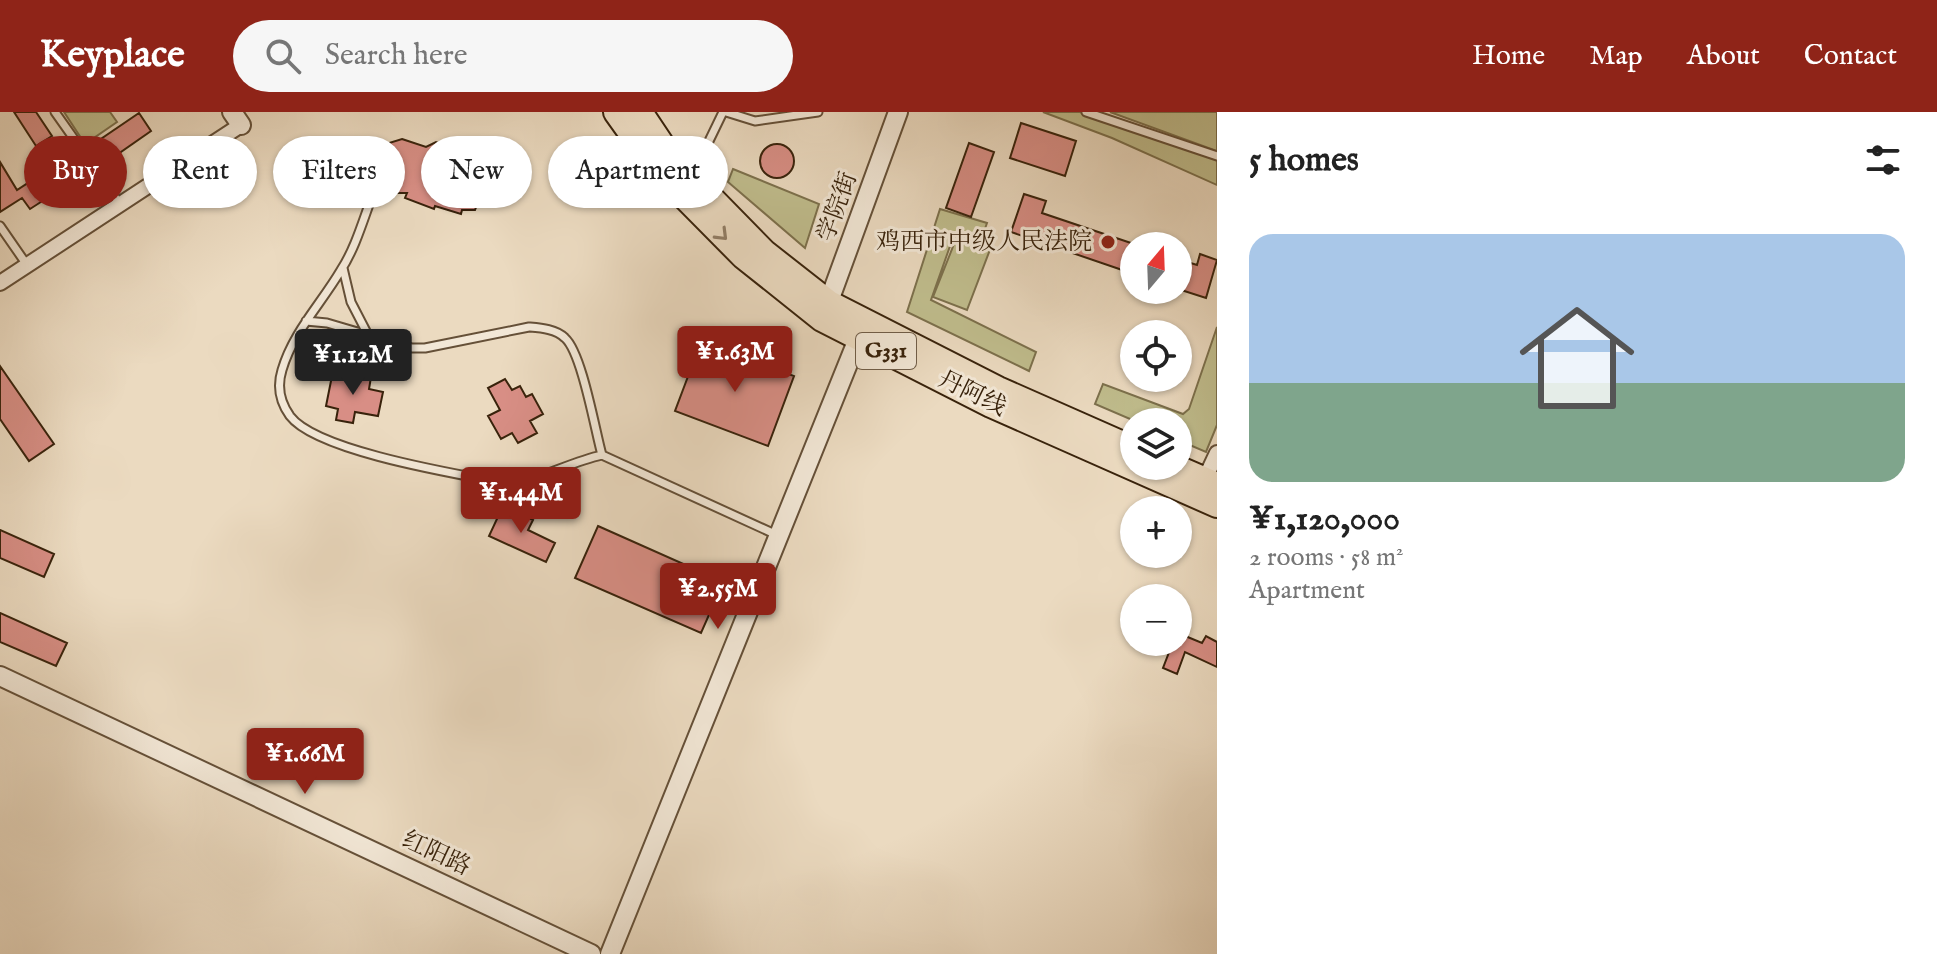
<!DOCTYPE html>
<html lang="en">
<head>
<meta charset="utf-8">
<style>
  body { margin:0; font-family:"IM FELL English","Noto Serif SC",serif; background:#f6f6f6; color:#222; height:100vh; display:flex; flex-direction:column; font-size:30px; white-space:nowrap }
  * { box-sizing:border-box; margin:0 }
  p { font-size:26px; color:#767676 }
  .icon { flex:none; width:44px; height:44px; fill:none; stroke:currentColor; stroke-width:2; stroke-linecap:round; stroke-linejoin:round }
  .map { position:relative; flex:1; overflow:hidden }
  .side { display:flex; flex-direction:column; background:#fff; width:720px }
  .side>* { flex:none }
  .hud { position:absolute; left:24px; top:24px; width:760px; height:72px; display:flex; gap:16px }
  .needle { width:52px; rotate:19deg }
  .buttons { position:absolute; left:1120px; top:120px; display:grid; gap:16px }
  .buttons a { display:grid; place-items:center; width:72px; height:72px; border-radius:50%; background:#fff; box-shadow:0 2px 6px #0004; font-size:40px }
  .price { position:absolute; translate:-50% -68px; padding:0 18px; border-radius:8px; background:#8f2418; color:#fff; font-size:26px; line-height:52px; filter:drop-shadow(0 2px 4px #0008) }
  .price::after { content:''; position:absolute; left:50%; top:48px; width:24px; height:18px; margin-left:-12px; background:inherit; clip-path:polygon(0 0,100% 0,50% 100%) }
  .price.current { background:#222; color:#fff }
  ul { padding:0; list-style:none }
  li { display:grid; align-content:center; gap:16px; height:424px; padding:0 32px }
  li+li { border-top:2px solid #e0e0e0 }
  li span { display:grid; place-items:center; height:248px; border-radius:24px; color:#555 }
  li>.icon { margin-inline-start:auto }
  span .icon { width:144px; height:144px; fill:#fffc; stroke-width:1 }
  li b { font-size:34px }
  h2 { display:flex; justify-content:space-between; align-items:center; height:96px; padding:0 32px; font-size:34px }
  .pill { padding:0 28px; border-radius:36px; background:#fff; box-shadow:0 2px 6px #0004; font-size:28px; line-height:72px }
  .pill.current { background:#8f2418; color:#fff }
  header { display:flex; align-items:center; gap:48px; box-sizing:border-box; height:112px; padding:0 40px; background:#8f2418; color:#fff }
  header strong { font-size:38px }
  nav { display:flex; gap:44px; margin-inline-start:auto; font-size:28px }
  .search { width:560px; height:72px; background:#f6f6f6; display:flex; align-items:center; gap:20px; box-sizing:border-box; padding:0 28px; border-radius:44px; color:#767676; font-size:30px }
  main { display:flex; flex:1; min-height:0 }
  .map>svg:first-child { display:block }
  .green { fill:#c0bd8d; stroke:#7c704c; stroke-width:2 }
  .building { fill:#d88e85; stroke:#38220b; stroke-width:2 }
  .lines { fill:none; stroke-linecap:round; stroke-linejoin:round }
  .service-casing { stroke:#655038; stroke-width:11 }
  .minor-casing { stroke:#655038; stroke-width:18 }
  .tertiary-casing { stroke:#655038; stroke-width:22 }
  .trunk-casing { stroke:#38220b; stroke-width:28 }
  .service { stroke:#f2e7d6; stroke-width:7 }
  .minor { stroke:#f2e7d6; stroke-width:14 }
  .tertiary { stroke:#f2e7d6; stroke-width:18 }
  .trunk { stroke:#ebdac0; stroke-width:24 }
  .oneway { stroke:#927e66 }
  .poi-dot { fill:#8f2418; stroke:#f2e7d6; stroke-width:3 }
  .labels { text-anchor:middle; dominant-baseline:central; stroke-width:6; stroke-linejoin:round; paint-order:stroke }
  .shield { fill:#f2e7d6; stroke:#705d48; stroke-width:2 }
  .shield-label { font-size:22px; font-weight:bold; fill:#38220b }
  .street-label { font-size:24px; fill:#38220b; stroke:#f2e7d6 }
  .poi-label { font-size:24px; fill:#38220b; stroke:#f2e7d6; text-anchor:end }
</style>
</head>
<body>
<header>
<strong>Keyplace</strong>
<div class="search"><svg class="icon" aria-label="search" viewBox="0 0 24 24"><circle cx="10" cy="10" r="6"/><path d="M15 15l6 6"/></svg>Search here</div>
<nav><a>Home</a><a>Map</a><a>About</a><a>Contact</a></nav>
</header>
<main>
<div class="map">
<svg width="1217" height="842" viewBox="0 0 1217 842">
  <rect width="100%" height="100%" fill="#ebdac0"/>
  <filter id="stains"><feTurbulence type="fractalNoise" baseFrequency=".0025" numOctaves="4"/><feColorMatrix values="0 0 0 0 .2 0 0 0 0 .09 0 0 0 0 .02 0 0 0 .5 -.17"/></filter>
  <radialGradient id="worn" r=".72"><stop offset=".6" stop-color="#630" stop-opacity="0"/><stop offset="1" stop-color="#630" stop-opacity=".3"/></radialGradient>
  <path class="green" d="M 64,0 L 110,0 L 117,10 L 85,32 Z
    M 1043,0 L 1080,0 L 1217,46 L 1217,73 L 1112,26 Z
    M 1110,0 L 1217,0 L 1217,39 Z
    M 733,57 L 819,92 L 805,136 L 728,70 Z
    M 940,97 L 987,111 L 981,128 L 955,120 L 931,188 L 1036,240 L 1029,259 L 907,200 Z
    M 958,122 L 991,135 L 967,198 L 933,185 Z
    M 1217,215 L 1217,313 L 1206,340 L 1178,328 L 1178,310 L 1137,310 L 1095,292 L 1103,272 L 1183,302 L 1189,297 Z"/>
  <path class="building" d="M 14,0 L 36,0 L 52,24 L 36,34 Z
    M 139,1 L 151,19 L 105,51 L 92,33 Z
    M 1021,11 L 1076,29 L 1065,64 L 1010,46 Z
    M 402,27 L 426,35 L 436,30 L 448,34 L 450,42 L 455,44 L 449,62 L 471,52 L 475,54 L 477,59 L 483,62 L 475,83 L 478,90 L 475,98 L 462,98 L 461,102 L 435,94 L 434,97 L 405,86 L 407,81 L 393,81 L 390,74 L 381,72 L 382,69 L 374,61 L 376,54 L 390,49 L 386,40 L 389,31 Z
    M 969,31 L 994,40 L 971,105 L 946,96 Z
    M760 49a17 17 0 1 1 34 0a17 17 0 1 1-34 0Z
    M 66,46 L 78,66 L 30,97 L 22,86 L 0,100 L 0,50 L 17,78 Z
    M 1024,82 L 1046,89 L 1042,101 L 1134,132 L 1134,162 L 1011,120 Z
    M 1200,142 L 1217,148 L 1206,186 L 1178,177 L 1178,147 L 1197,153 Z
    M 701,230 L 794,264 L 768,334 L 675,299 Z
    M 0,254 L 54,332 L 29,349 L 0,307 Z
    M 344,260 L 371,265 L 369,277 L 383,280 L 378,304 L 355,300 L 353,311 L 336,308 L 338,297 L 326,294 L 332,264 L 343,266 Z
    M 505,267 L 512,278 L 520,274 L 526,285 L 532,282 L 543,302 L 530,309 L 537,321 L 518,331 L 512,321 L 501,327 L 488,304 L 500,298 L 488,276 Z
    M 503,394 L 533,408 L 528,418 L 555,431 L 546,450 L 489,424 Z
    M 598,414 L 688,454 L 684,463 L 720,478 L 701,521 L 575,466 Z
    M 0,418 L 54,442 L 44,465 L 0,446 Z
    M 0,501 L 67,531 L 56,554 L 0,530 Z
    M 1178,521 L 1202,531 L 1206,524 L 1217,530 L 1217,555 L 1185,540 L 1177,562 L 1163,556 L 1173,530 L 1178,530 Z"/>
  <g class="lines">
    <defs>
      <path id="service" d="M 55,0 L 120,92
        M 726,0 L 755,9 L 818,0
        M 1086,0 L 1217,44
        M 694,60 L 723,0
        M 374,79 C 364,105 356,135 341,158 C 321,192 293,220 282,258 C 277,274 280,290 290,304 C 317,340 463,363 510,372 C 542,367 570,350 602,343 L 777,423
        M 0,114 L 27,153
        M 343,156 L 351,190 L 367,221
        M 306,209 L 327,211 L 412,236 L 425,236 L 529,215 C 541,216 556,217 565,226 C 582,241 595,318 602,343"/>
      <path id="minor" d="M 0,171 L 241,13
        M 1202,373 L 1217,341"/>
      <path id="tertiary" d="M 232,0 L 241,13
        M 825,200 L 898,0
        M 0,564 L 591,842
        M 610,842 L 862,217"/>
      <path id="trunk" d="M 616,0 L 656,56 L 743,144 L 822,207 L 991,293 L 1217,393
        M 640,0 L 668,42 L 764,140 L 829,191 L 998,277 L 1134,337
        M 1173,354 L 1217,373"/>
    </defs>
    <use href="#service" class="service-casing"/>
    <use href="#minor" class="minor-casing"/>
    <use href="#tertiary" class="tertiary-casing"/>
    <use href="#trunk" class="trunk-casing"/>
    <use href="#service" class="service"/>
    <use href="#minor" class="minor"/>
    <use href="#tertiary" class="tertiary"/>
    <use href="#trunk" class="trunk"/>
  </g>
  <defs><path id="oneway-chevron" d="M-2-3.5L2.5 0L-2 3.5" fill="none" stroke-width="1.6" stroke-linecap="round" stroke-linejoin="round" transform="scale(2)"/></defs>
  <use class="oneway" href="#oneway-chevron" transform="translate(722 123) rotate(45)"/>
  <circle class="poi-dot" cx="1108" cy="130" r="8"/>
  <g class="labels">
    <rect class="shield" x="856" y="221" width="60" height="36" rx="6"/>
    <g class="shield-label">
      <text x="886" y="239">G331</text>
    </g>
    <g class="street-label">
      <text transform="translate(838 95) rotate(-70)">学院街</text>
      <text transform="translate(972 282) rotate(26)">丹阿线</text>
      <text transform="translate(436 742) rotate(25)">红阳路</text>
    </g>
    <g class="poi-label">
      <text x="1092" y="130">鸡西市中级人民法院</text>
    </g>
  </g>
  <rect width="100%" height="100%" filter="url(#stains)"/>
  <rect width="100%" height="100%" fill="url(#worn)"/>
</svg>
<div class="buttons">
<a><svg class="needle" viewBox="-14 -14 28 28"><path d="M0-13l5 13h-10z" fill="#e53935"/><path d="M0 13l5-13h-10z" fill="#767676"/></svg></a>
<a><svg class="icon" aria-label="locate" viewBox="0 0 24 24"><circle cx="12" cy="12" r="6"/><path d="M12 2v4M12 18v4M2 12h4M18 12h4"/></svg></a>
<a><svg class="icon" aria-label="layers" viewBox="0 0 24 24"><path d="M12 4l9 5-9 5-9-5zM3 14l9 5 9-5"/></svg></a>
<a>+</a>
<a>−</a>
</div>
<b class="price" style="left:735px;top:282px">¥1.63M</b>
<b class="price current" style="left:353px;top:285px">¥1.12M</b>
<b class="price" style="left:521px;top:423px">¥1.44M</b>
<b class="price" style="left:718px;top:519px">¥2.55M</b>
<b class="price" style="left:305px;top:684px">¥1.66M</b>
<div class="hud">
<a class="pill current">Buy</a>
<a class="pill">Rent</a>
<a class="pill">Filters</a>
<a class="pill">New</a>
<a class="pill">Apartment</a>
</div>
</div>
<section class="side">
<h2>5 homes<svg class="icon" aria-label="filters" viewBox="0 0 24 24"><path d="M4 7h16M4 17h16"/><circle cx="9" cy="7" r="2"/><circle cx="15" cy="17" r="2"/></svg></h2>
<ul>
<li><span style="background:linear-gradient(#a9c7e8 60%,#7fa58c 0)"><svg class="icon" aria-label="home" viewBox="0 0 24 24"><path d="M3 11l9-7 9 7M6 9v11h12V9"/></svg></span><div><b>¥1,120,000</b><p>2 rooms · 58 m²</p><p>Apartment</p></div></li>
</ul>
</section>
</main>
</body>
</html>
